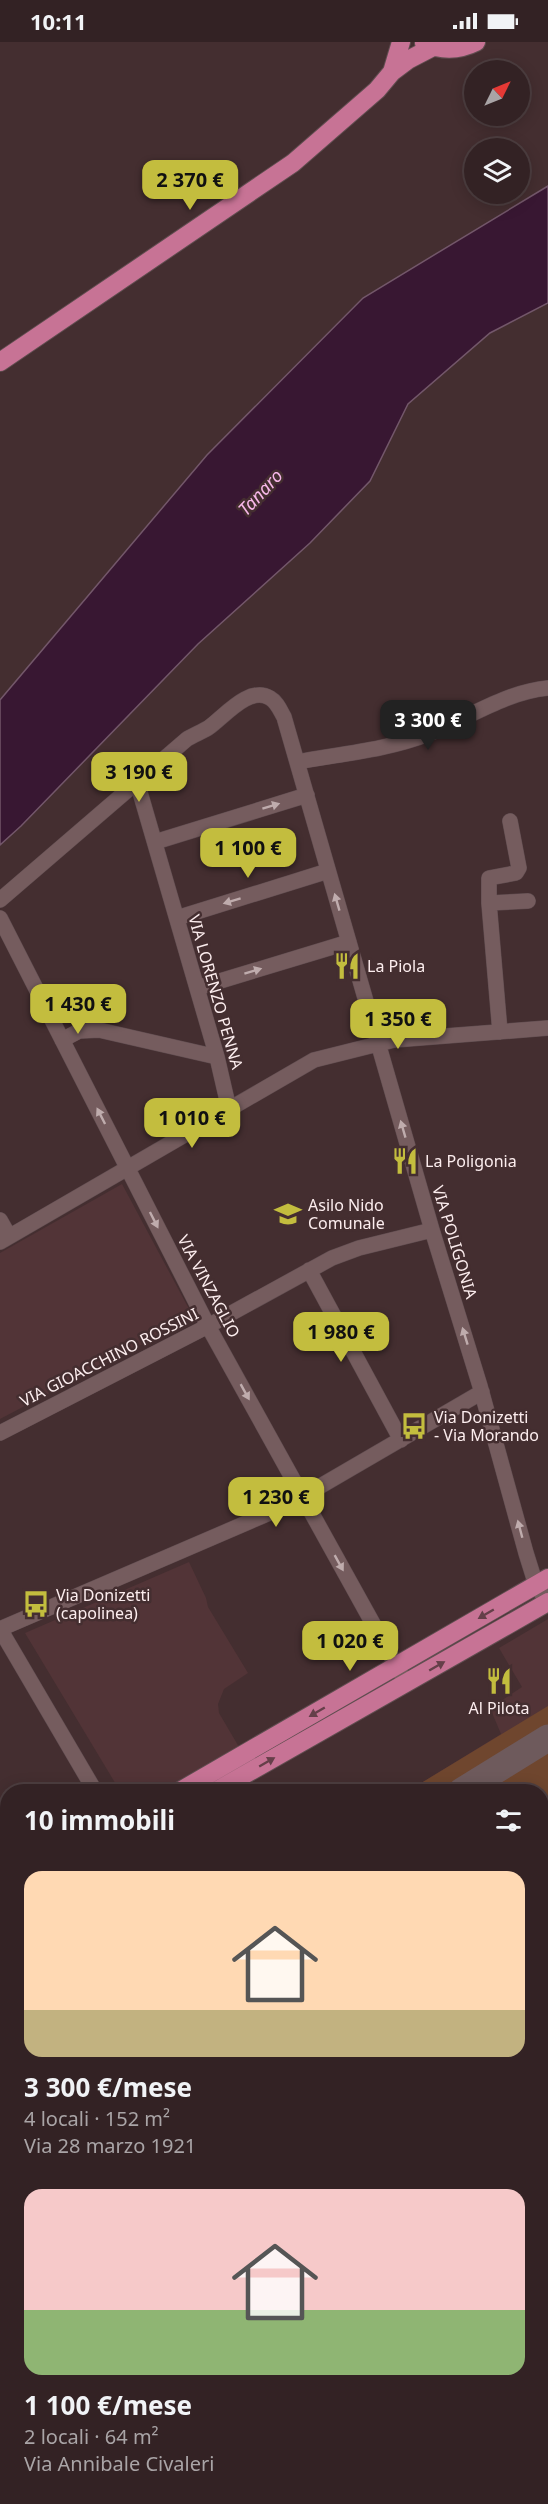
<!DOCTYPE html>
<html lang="it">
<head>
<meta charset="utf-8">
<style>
  body { margin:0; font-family:"Noto Sans",sans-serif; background:#3b2a2c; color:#f1f3f6; height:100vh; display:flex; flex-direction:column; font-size:22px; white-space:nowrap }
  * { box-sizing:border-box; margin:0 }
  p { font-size:20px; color:#a9a4a6 }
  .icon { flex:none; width:33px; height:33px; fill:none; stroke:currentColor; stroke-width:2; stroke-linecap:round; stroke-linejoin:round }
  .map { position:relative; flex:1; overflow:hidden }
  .side { position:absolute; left:0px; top:1742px; width:549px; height:722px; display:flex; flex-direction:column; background:#332224; border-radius:24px 24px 0 0; box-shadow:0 3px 15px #0003,0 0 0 2px #4e3f41 }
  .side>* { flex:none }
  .needle { width:39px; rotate:47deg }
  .tools { position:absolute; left:464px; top:18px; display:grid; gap:12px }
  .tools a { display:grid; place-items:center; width:66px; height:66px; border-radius:50%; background:#332224; box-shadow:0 3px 15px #0003,0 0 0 2px #4e3f41; font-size:30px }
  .price { position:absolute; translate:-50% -51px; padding:0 14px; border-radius:12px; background:#c3bd3e; color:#111; font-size:20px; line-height:39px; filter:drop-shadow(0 2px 3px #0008) }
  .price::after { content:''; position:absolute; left:50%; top:36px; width:18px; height:14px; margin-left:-9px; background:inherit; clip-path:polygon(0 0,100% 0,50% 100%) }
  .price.current { background:#222; color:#fff }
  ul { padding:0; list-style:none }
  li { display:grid; align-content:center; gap:12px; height:318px; padding:0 24px }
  li span { display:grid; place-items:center; height:186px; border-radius:18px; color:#555 }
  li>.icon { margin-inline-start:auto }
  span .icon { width:108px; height:108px; fill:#fffc; stroke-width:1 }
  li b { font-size:26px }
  h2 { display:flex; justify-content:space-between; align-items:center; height:72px; padding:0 24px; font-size:26px }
  .status { display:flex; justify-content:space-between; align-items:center; height:42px; padding:0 30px; background:#332224; direction:ltr }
  .status svg { height:16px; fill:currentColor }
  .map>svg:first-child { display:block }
  .built { fill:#523437 }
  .green { fill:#6f462e }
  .water { fill:#381732; stroke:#73576a; stroke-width:1.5 }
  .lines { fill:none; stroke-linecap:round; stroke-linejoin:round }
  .taxiway { stroke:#6e5a5c; stroke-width:27 }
  .runway { stroke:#6e5a5c; stroke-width:68 }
  .minor-casing { stroke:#604d50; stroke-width:16 }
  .major-casing { stroke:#604d50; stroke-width:20 }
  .minor { stroke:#755c5e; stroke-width:15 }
  .major { stroke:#c77395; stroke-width:18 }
  .oneway { fill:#bfacad }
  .oneway2 { fill:#653f49 }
  .labels { text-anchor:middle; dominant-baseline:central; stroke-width:5; stroke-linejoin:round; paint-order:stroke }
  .poi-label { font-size:16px; fill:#fcedee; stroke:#442e30; text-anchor:start }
  .street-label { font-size:16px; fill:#fcedee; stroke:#442e30 }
  .water-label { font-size:18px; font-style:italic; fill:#f7b7e8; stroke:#442e30 }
</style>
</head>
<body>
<div class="status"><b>10:11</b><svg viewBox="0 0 49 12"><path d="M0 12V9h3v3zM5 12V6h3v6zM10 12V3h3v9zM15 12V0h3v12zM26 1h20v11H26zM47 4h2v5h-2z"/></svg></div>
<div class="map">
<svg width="548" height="2462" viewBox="0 0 548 2462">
  <rect width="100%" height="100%" fill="#442e30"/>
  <path class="built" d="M 122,1142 L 189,1267 L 154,1286 L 158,1294 L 0,1377 L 0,1211 Z
    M 189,1520 L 206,1556 L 208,1565 L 248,1631 L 224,1647 L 218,1662 L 219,1671 L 239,1705 L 160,1749 L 120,1749 L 25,1591 Z
    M 548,1577 L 548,2067 L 542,1749 L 408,1749 L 501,1692 L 490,1666 L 522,1645 L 499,1606 Z"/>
  <path class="green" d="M 548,1664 L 548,2385 L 542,2389 L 542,1749 L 408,1749 Z
    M 7,1887 L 8,2133 L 0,2147 L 0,1889 Z
    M 548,2399 L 548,2462 L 546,2462 L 542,2455 L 542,2403 Z
    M 423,2456 L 502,2456 L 504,2459 L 496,2462 L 426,2462 Z"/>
  <path class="water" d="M 548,144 L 548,261 L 490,291 L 408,362 L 370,439 L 310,501 L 198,602 L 21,784 L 0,803 L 0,658 L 207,413 L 363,256 Z"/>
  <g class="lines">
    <path class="taxiway" d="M 462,1749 L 548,1696"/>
    <path class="runway" d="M 542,1863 L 548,1862"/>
    <defs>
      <path id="minor" d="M 297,720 C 340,712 387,708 428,692 C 467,677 505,650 548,646
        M 137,740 L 217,1015 L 229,1067
        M 155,800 L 307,753
        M 0,858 L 187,697 C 194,693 201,690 208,686 C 224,675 249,643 270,656 C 277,660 280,668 284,675 L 432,1188 L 480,1344 L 526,1511 L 536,1543 L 547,1560
        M 489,861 L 489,836 L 516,831 L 519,826 L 510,779
        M 0,876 L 208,1284 L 402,1634
        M 177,876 L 328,829
        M 197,946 L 349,900
        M 500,990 L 489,861 L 528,859
        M 62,998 L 79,989 L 99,988 L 217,1015
        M 0,1178 L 9,1194
        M 0,1200 L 314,1018 L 394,998 L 548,986
        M 309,1228 L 401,1398
        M 0,1391 L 208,1284 L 332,1216 L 359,1206 L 432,1188
        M 95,1749 L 0,1587 L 288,1463 L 482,1350
        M 0,2157 L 8,2155
        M 0,2384 L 8,2384
        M 409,2456 L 412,2462
        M 519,2456 L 523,2462
        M 51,2462 L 175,2456"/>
      <path id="major" d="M 424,1 C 442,9 458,9 476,0
        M 392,30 L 401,0
        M 0,320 L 293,121 L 377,48 L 392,30 L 408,18 L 433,5
        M 180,1749 L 548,1536
        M 216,1749 L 548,1560
        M 0,1848 L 8,1845
        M 0,1874 L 8,1871"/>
    </defs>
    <use href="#minor" class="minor-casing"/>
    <use href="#major" class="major-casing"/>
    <use href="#minor" class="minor"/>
    <use href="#major" class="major"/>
  </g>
  <defs><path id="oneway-solid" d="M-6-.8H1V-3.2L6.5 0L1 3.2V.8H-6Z" transform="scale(1.5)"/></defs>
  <g class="oneway">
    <use href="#oneway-solid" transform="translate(271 764) rotate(-17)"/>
    <use href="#oneway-solid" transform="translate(232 859) rotate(163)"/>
    <use href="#oneway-solid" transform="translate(337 860) rotate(-106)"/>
    <use href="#oneway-solid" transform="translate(253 929) rotate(-17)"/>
    <use href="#oneway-solid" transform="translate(101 1074) rotate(-117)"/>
    <use href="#oneway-solid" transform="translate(403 1087) rotate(-106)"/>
    <use href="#oneway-solid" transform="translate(154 1178) rotate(63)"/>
    <use href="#oneway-solid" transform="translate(465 1294) rotate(-107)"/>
    <use href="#oneway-solid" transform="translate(245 1350) rotate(61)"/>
    <use href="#oneway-solid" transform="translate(520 1487) rotate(-105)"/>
    <use href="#oneway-solid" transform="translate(339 1521) rotate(61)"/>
  </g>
  <g class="oneway2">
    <use href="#oneway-solid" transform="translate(486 1572) rotate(150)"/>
    <use href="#oneway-solid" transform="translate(437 1624) rotate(-30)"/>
    <use href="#oneway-solid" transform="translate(317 1670) rotate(150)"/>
    <use href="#oneway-solid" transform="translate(267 1720) rotate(-30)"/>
  </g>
  <defs>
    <symbol id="restaurant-bare" viewBox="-9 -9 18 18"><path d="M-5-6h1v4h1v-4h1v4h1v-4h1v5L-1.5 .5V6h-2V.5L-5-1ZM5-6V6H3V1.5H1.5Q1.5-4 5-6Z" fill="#c3bd3e" stroke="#442e30" stroke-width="2.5" paint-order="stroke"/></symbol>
    <symbol id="school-bare" viewBox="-9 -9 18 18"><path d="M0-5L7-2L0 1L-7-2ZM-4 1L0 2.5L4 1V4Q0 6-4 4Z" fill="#c3bd3e" stroke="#442e30" stroke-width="2.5" paint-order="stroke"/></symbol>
    <symbol id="bus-bare" viewBox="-9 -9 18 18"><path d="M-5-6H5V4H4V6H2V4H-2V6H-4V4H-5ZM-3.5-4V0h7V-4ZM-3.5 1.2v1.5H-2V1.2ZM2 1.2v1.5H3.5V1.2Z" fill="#c3bd3e" stroke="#442e30" stroke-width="2.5" paint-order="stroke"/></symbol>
  </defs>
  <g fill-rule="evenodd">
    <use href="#restaurant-bare" x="328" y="905" width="38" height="38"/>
    <use href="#restaurant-bare" x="386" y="1100" width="38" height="38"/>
    <use href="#school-bare" x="269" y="1153" width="38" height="38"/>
    <use href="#bus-bare" x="395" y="1365" width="38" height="38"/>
    <use href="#bus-bare" x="17" y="1543" width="38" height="38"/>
    <use href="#restaurant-bare" x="480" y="1620" width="38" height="38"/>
  </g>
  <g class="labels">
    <g class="poi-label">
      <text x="367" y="924">La Piola</text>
      <text x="425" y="1119">La Poligonia</text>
      <text x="308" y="1163">Asilo Nido<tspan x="308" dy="18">Comunale</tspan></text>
      <text x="434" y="1375">Via Donizetti<tspan x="434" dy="18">- Via Morando</tspan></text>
      <text x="56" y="1553">Via Donizetti<tspan x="56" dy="18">(capolinea)</tspan></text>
      <text x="499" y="1666" text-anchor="middle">Al Pilota</text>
    </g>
    <g class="street-label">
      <text transform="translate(216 950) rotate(74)">VIA LORENZO PENNA</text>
      <text transform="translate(455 1200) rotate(73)">VIA POLIGONIA</text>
      <text transform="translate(209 1244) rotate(62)">VIA VINZAGLIO</text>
      <text transform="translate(109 1315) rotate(-27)">VIA GIOACCHINO ROSSINI</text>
    </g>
    <g class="water-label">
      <text transform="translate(260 450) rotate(-47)">Tanaro</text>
    </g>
  </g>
</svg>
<div class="tools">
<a><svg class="needle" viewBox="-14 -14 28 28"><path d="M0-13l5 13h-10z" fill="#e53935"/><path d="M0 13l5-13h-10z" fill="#a9a4a6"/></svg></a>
<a><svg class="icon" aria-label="layers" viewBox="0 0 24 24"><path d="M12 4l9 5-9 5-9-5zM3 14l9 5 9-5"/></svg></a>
</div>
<b class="price" style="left:190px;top:169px">2 370 €</b>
<b class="price current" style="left:428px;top:709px">3 300 €</b>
<b class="price" style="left:139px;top:761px">3 190 €</b>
<b class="price" style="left:248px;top:837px">1 100 €</b>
<b class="price" style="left:78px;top:993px">1 430 €</b>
<b class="price" style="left:398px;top:1008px">1 350 €</b>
<b class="price" style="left:192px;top:1107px">1 010 €</b>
<b class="price" style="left:341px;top:1321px">1 980 €</b>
<b class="price" style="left:276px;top:1486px">1 230 €</b>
<b class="price" style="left:350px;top:1630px">1 020 €</b>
<section class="side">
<h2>10 immobili<svg class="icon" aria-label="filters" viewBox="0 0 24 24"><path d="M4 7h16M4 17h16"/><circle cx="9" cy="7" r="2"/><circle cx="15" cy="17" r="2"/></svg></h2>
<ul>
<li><span style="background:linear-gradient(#ffd9b3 75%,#c2b280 0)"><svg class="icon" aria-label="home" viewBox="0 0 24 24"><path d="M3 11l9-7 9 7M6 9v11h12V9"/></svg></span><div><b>3 300 €/mese</b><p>4 locali · 152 m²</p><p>Via 28 marzo 1921</p></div></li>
<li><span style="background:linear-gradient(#f6c9c9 65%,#8fb573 0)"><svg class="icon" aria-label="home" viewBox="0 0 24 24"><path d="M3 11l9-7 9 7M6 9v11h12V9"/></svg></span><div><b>1 100 €/mese</b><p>2 locali · 64 m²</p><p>Via Annibale Civaleri</p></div></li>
</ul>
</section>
</div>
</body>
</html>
